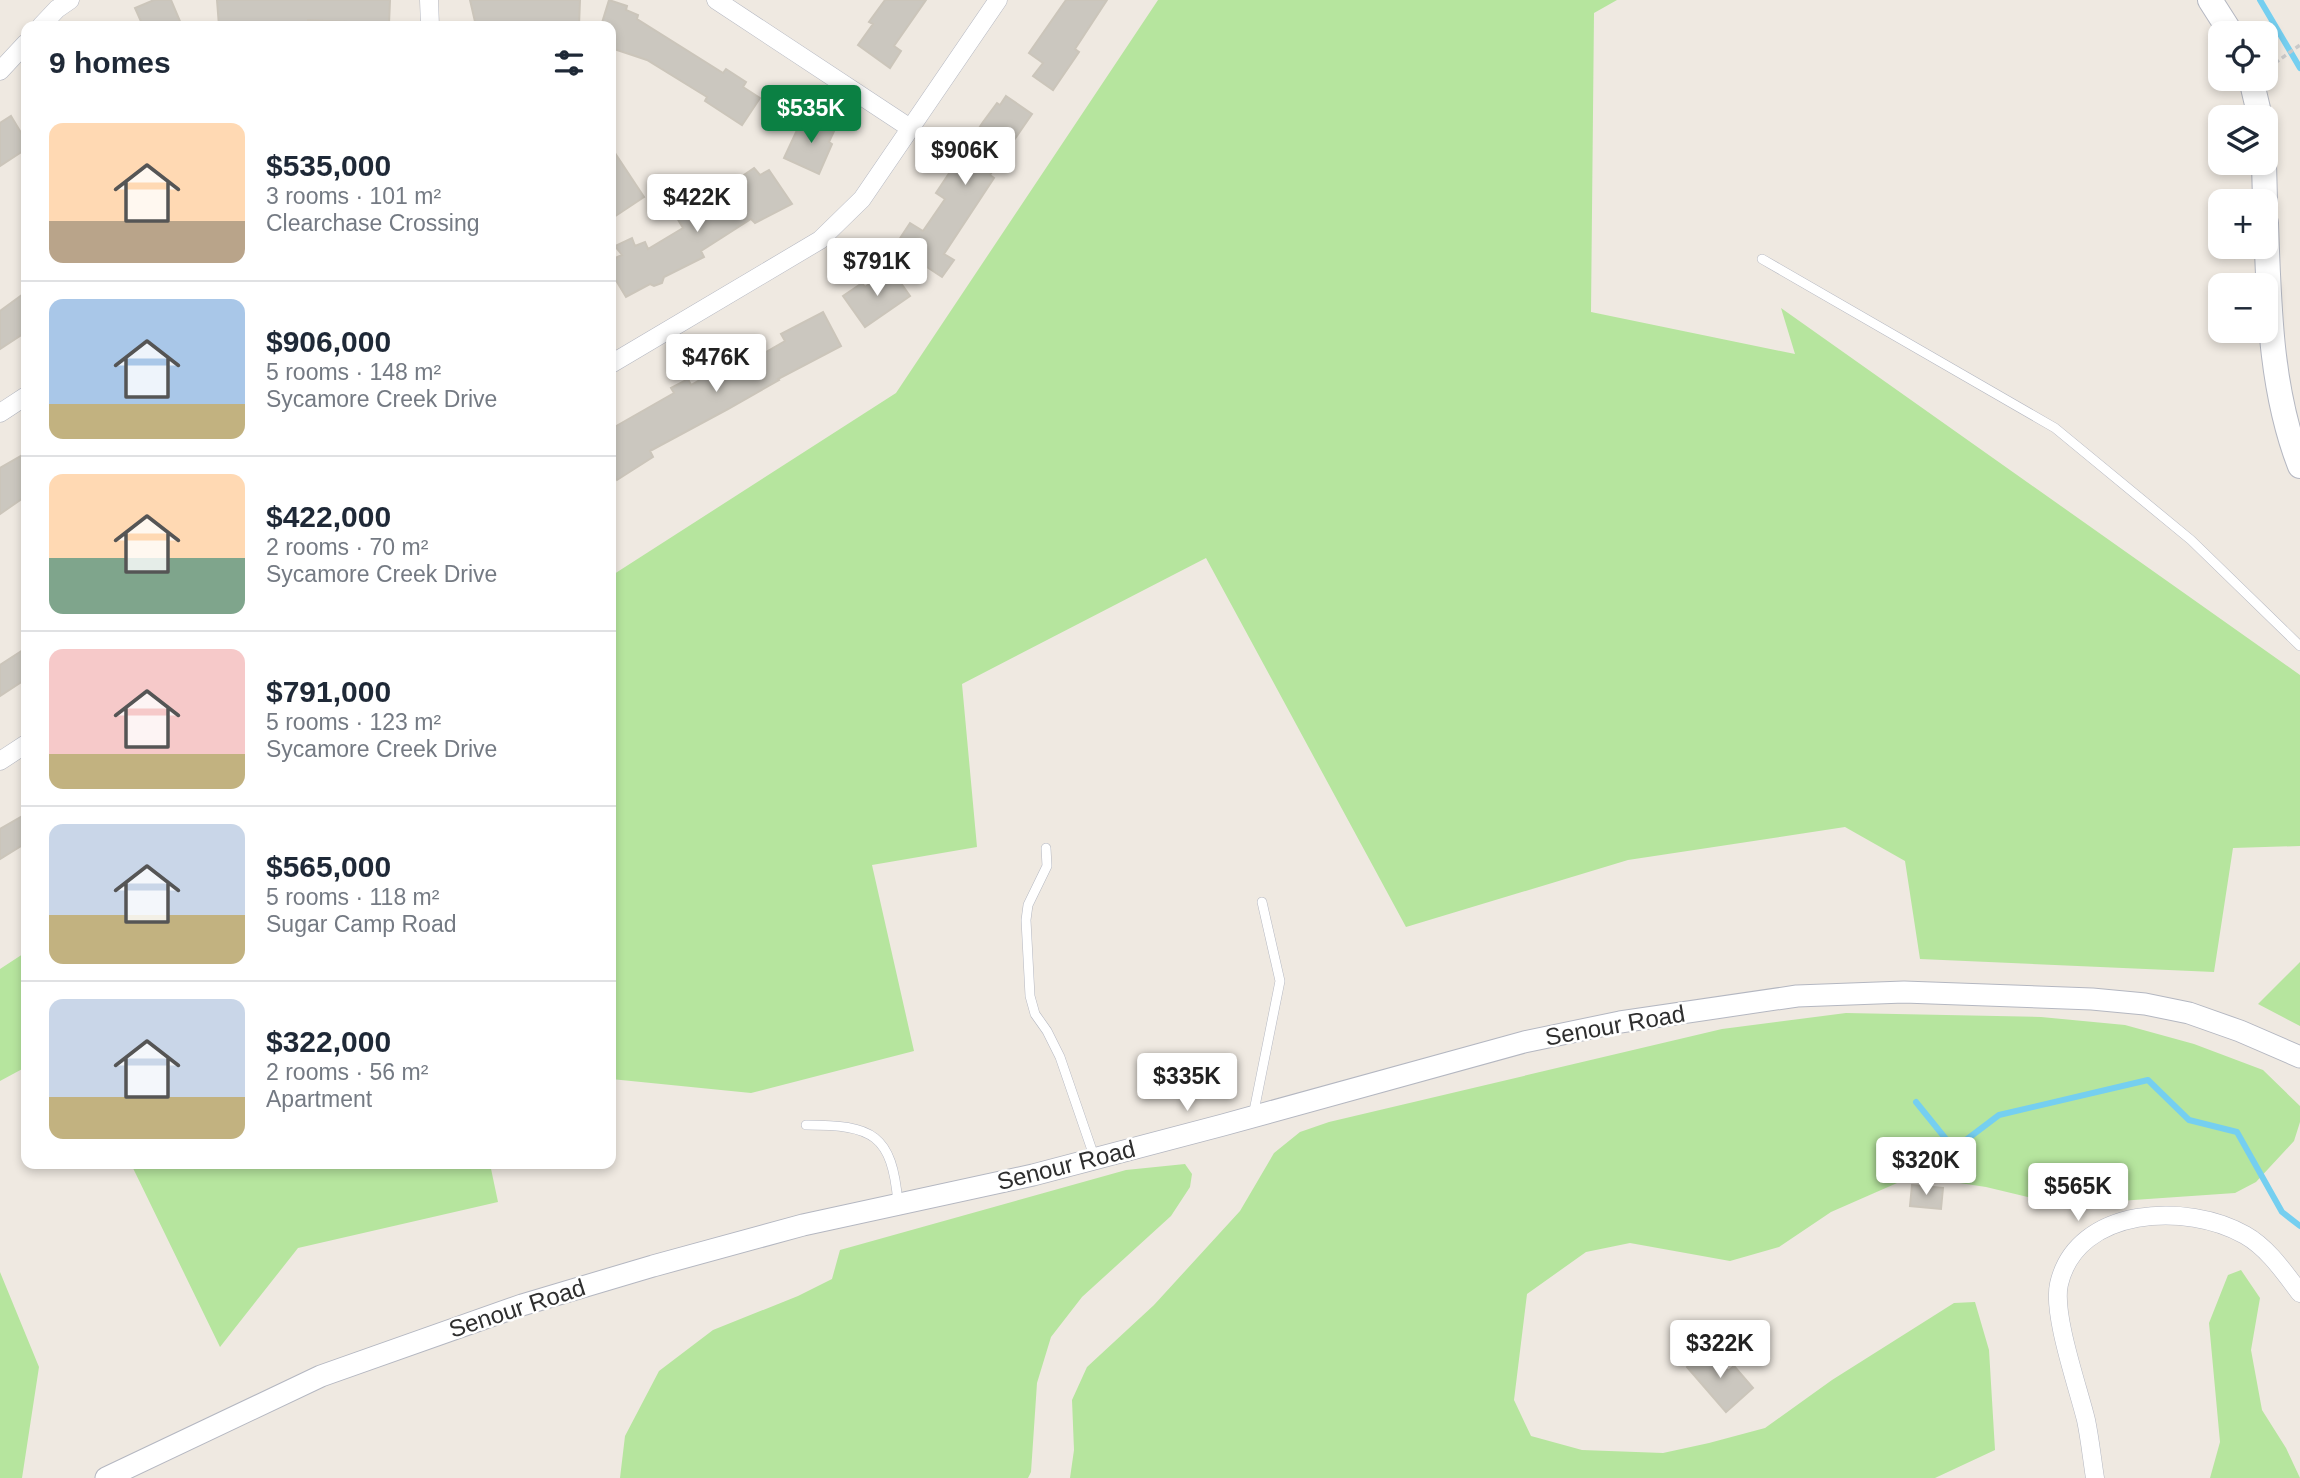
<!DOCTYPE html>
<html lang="en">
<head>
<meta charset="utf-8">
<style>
  body { margin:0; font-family:Arial,sans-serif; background:#f6f6f7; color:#1f2937; height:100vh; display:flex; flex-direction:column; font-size:26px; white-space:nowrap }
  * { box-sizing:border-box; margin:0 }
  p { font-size:23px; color:#747a83 }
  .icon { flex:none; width:38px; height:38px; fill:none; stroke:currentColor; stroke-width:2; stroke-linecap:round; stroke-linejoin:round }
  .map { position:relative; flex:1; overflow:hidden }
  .panel { position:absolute; left:21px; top:21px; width:595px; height:1148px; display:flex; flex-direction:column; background:#fff; border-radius:14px; box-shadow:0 4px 10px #0003 }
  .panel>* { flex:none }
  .buttons { position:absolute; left:2208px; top:21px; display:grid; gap:14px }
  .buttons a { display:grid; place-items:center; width:70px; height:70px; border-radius:14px; background:#fff; box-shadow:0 4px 10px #0003; font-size:35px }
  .price { position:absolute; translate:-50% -60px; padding:0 16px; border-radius:7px; background:#fff; color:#222; font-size:23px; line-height:46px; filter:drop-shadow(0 2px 4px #0008) }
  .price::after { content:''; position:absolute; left:50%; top:42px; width:21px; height:16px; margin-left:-10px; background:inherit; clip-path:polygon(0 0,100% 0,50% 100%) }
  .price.on { background:#0b8043; color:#fff }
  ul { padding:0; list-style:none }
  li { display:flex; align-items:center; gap:21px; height:175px; padding:0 28px }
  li+li { border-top:2px solid #e0e1e3 }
  li span { display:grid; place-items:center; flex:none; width:196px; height:140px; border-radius:14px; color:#555 }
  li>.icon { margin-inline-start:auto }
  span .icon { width:84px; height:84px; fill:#fffc; stroke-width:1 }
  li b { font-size:30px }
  h2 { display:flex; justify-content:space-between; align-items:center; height:84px; padding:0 28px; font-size:30px }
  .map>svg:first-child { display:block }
  .green { fill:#b6e59e }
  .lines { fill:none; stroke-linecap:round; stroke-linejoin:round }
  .stream { stroke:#75cff0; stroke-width:6 }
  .building { fill:#cbc7bf; stroke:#cbc5ba; stroke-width:2 }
  .service-casing { stroke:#b4b7c1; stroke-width:10 }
  .minor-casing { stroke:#b4b7c1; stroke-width:19 }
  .tertiary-casing { stroke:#b4b7c1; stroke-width:23 }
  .secondary-casing { stroke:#b4b7c1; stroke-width:26 }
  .path { stroke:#c9c9c9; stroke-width:3.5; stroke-dasharray:5 3.5; stroke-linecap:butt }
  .service { stroke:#fff; stroke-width:9 }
  .minor { stroke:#fff; stroke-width:18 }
  .tertiary { stroke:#fff; stroke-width:21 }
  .secondary { stroke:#fff; stroke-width:24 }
  .labels { text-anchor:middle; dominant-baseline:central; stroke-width:5; stroke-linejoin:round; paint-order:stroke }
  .street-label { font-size:24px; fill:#2e2e2e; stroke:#fff }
</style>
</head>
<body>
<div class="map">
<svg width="2300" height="1478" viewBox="0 0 2300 1478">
  <rect width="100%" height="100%" fill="#efe9e1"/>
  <path class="green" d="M 1158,0 L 1617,0 L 1594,13 L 1591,312 L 1795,354 L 1781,308 L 2300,675 L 2300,846 L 2233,848 L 2214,972 L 1920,959 L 1905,861 L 1845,827 L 1628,860 L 1406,927 L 1206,558 L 962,684 L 977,847 L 872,865 L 914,1051 L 751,1093 L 611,1079 L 611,576 L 896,393 Z
    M 26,952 L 26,1067 L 0,1081 L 0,969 Z
    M 2300,962 L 2300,1026 L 2258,1004 Z
    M 1846,1013 L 2041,1017 L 2125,1025 L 2194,1044 L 2263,1070 L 2300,1106 L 2300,1122 L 2294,1141 L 2256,1182 L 2235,1193 L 2061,1205 L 1986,1187 L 1913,1176 L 1831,1212 L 1779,1247 L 1730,1261 L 1630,1243 L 1586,1252 L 1527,1294 L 1514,1400 L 1531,1436 L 1582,1450 L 1663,1453 L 1709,1443 L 1765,1428 L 1832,1380 L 1954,1303 L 1975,1302 L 1989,1350 L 1995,1450 L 1935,1478 L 1070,1478 L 1074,1450 L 1072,1400 L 1087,1367 L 1154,1305 L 1240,1211 L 1274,1153 L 1300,1132 L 1329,1122 L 1722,1029 Z
    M 131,1164 L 490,1164 L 498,1202 L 298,1248 L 220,1347 Z
    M 1185,1164 L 1192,1174 L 1190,1187 L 1171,1216 L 1082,1297 L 1051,1337 L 1037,1383 L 1031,1472 L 1028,1478 L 620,1478 L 625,1436 L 659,1371 L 713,1330 L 798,1296 L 832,1279 L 840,1250 L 1126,1170 Z
    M 2241,1270 L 2260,1298 L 2251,1350 L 2262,1410 L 2286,1448 L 2300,1478 L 2210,1478 L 2220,1442 L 2209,1323 L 2228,1275 Z
    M 0,1272 L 39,1367 L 22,1478 L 0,1478 Z"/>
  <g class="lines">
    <path class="stream" d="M 2260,0 L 2300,68
      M 1916,1102 L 1954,1149 L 1999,1115 L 2148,1080 L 2189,1120 L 2237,1132 L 2282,1212 L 2300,1226"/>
  </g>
  <path class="building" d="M 154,0 L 171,0 L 182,26 L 143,26 L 135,8 Z
    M 217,0 L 390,0 L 389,24 L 308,20 L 308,26 L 219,26 Z
    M 470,0 L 580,0 L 579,26 L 476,26 Z
    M 609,0 L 627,6 L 626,10 L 638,15 L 637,19 L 723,73 L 726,69 L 746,82 L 743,87 L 760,98 L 742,125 L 705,101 L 707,97 L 647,60 L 611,48 L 611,26 L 601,26 Z
    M 885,0 L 926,0 L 894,46 L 901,51 L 890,68 L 858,45 L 873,24 L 869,22 Z
    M 1066,0 L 1107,0 L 1075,49 L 1079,52 L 1053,90 L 1033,76 L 1043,63 L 1029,53 Z
    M 1006,96 L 1032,114 L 990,175 L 994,178 L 944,254 L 954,260 L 942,277 L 895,246 L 910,223 L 923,231 L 945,199 L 936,193 L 983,122 L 997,103 L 1000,105 Z
    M 804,115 L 835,129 L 829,142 L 832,144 L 819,174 L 784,158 Z
    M 11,116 L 26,141 L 26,149 L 0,166 L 0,123 Z
    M 611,147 L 644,197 L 611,219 Z
    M 754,168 L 760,175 L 769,170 L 792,204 L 755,223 L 751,219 L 701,251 L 704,257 L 664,277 L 662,283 L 654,286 L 650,284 L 626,297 L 611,272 L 611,260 L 622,255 L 615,246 L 632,238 L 635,246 L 645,242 L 648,249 L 683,228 L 677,218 L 690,211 L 694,216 L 712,203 L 716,209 L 747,185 L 741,177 Z
    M 891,269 L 910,296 L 865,327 L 843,296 L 862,283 L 865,287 Z
    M 26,292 L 26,332 L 0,349 L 0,311 Z
    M 823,312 L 841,346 L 778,379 L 779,380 L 728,409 L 650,451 L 653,457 L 617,480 L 611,471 L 611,429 L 674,393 L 671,388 L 688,379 L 691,385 L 731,362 L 735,370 L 785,341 L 781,334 Z
    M 26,453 L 26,496 L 0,514 L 0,468 Z
    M 26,648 L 26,679 L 0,696 L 0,665 Z
    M 26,814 L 26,843 L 0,859 L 0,829 Z
    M 1912,1185 L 1943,1188 L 1941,1209 L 1910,1206 Z
    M 1709,1348 L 1728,1371 L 1734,1366 L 1753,1388 L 1726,1412 L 1687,1367 Z"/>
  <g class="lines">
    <defs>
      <path id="service" d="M 1762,259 L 2055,428 L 2191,540 L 2300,646
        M 1046,848 L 1047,866 L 1028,905 L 1026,920 L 1030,996 L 1035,1014 L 1047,1031 L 1060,1057 L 1095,1159
        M 1253,1116 L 1280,981 L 1262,902
        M 806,1125 C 873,1125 892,1134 898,1203"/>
      <path id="minor" d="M 429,0 L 430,26
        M 716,0 L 910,128
        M 41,26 L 57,9 L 70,0
        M 0,71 L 26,43
        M 611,364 L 820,240 L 862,199 L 998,0
        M 0,413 L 26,396
        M 0,761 L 26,744
        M 2095,1478 C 2092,1459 2090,1439 2086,1420 C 2078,1387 2052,1314 2059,1284 C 2077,1206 2188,1202 2245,1235 C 2268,1248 2284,1272 2300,1293"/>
      <path id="tertiary" d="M 106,1478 L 321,1376 L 522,1305 L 653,1266 L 803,1225 L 1033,1175 L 1223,1125 L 1524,1042 L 1620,1022 L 1797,996 L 1904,992 L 2092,999 L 2145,1004 L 2189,1013 L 2240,1031 L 2300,1057"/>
      <path id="secondary" d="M 2210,0 L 2231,33
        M 2251,79 L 2260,117
        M 2264,163 L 2265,201
        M 2266,223 C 2269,304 2270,389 2300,466"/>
    </defs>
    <use href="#service" class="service-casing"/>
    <use href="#minor" class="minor-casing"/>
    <use href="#tertiary" class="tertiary-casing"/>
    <use href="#secondary" class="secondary-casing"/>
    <path class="path" d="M 2268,68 L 2300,45"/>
    <use href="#service" class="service"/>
    <use href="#minor" class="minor"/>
    <use href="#tertiary" class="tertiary"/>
    <use href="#secondary" class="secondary"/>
  </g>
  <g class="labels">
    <g class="street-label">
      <text transform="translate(1615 1025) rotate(-10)">Senour Road</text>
      <text transform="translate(1066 1165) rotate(-14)">Senour Road</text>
      <text transform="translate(517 1308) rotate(-18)">Senour Road</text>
    </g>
  </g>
</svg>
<div class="buttons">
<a><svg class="icon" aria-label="locate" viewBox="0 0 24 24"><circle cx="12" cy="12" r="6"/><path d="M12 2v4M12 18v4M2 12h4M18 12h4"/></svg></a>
<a><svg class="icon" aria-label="layers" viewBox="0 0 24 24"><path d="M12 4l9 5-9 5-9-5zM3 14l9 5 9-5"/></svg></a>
<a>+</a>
<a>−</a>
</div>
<b class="price on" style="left:811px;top:145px">$535K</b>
<b class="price" style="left:965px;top:187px">$906K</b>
<b class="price" style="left:697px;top:234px">$422K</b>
<b class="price" style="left:877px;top:298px">$791K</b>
<b class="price" style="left:716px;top:394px">$476K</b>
<b class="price" style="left:1187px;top:1113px">$335K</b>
<b class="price" style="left:1926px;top:1197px">$320K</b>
<b class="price" style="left:2078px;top:1223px">$565K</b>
<b class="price" style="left:1720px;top:1380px">$322K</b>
<section class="panel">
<h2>9 homes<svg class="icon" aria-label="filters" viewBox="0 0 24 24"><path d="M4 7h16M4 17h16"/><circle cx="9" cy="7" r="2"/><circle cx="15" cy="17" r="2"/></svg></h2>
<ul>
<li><span style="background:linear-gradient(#ffd9b3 70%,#b9a48a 0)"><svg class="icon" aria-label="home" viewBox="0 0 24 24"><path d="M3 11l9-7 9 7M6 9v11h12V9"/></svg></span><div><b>$535,000</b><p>3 rooms · 101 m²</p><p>Clearchase Crossing</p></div></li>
<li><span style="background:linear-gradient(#a9c7e8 75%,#c2b280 0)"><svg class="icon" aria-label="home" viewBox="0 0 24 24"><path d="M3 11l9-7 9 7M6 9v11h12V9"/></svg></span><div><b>$906,000</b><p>5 rooms · 148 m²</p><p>Sycamore Creek Drive</p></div></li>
<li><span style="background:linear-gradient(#ffd9b3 60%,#7fa58c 0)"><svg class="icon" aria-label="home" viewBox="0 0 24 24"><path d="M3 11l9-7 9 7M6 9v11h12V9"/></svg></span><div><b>$422,000</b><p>2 rooms · 70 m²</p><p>Sycamore Creek Drive</p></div></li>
<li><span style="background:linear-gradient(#f6c9c9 75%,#c2b280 0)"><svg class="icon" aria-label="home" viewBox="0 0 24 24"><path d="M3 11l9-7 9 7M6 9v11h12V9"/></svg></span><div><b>$791,000</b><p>5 rooms · 123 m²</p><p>Sycamore Creek Drive</p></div></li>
<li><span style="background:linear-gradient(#c9d6e8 65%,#c2b280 0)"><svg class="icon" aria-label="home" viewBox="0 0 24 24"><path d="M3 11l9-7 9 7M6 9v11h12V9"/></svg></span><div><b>$565,000</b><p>5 rooms · 118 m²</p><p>Sugar Camp Road</p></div></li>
<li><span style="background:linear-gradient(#c9d6e8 70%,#c2b280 0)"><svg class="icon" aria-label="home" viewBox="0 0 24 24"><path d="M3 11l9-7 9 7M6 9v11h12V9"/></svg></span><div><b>$322,000</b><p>2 rooms · 56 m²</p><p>Apartment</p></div></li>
</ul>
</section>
</div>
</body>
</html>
